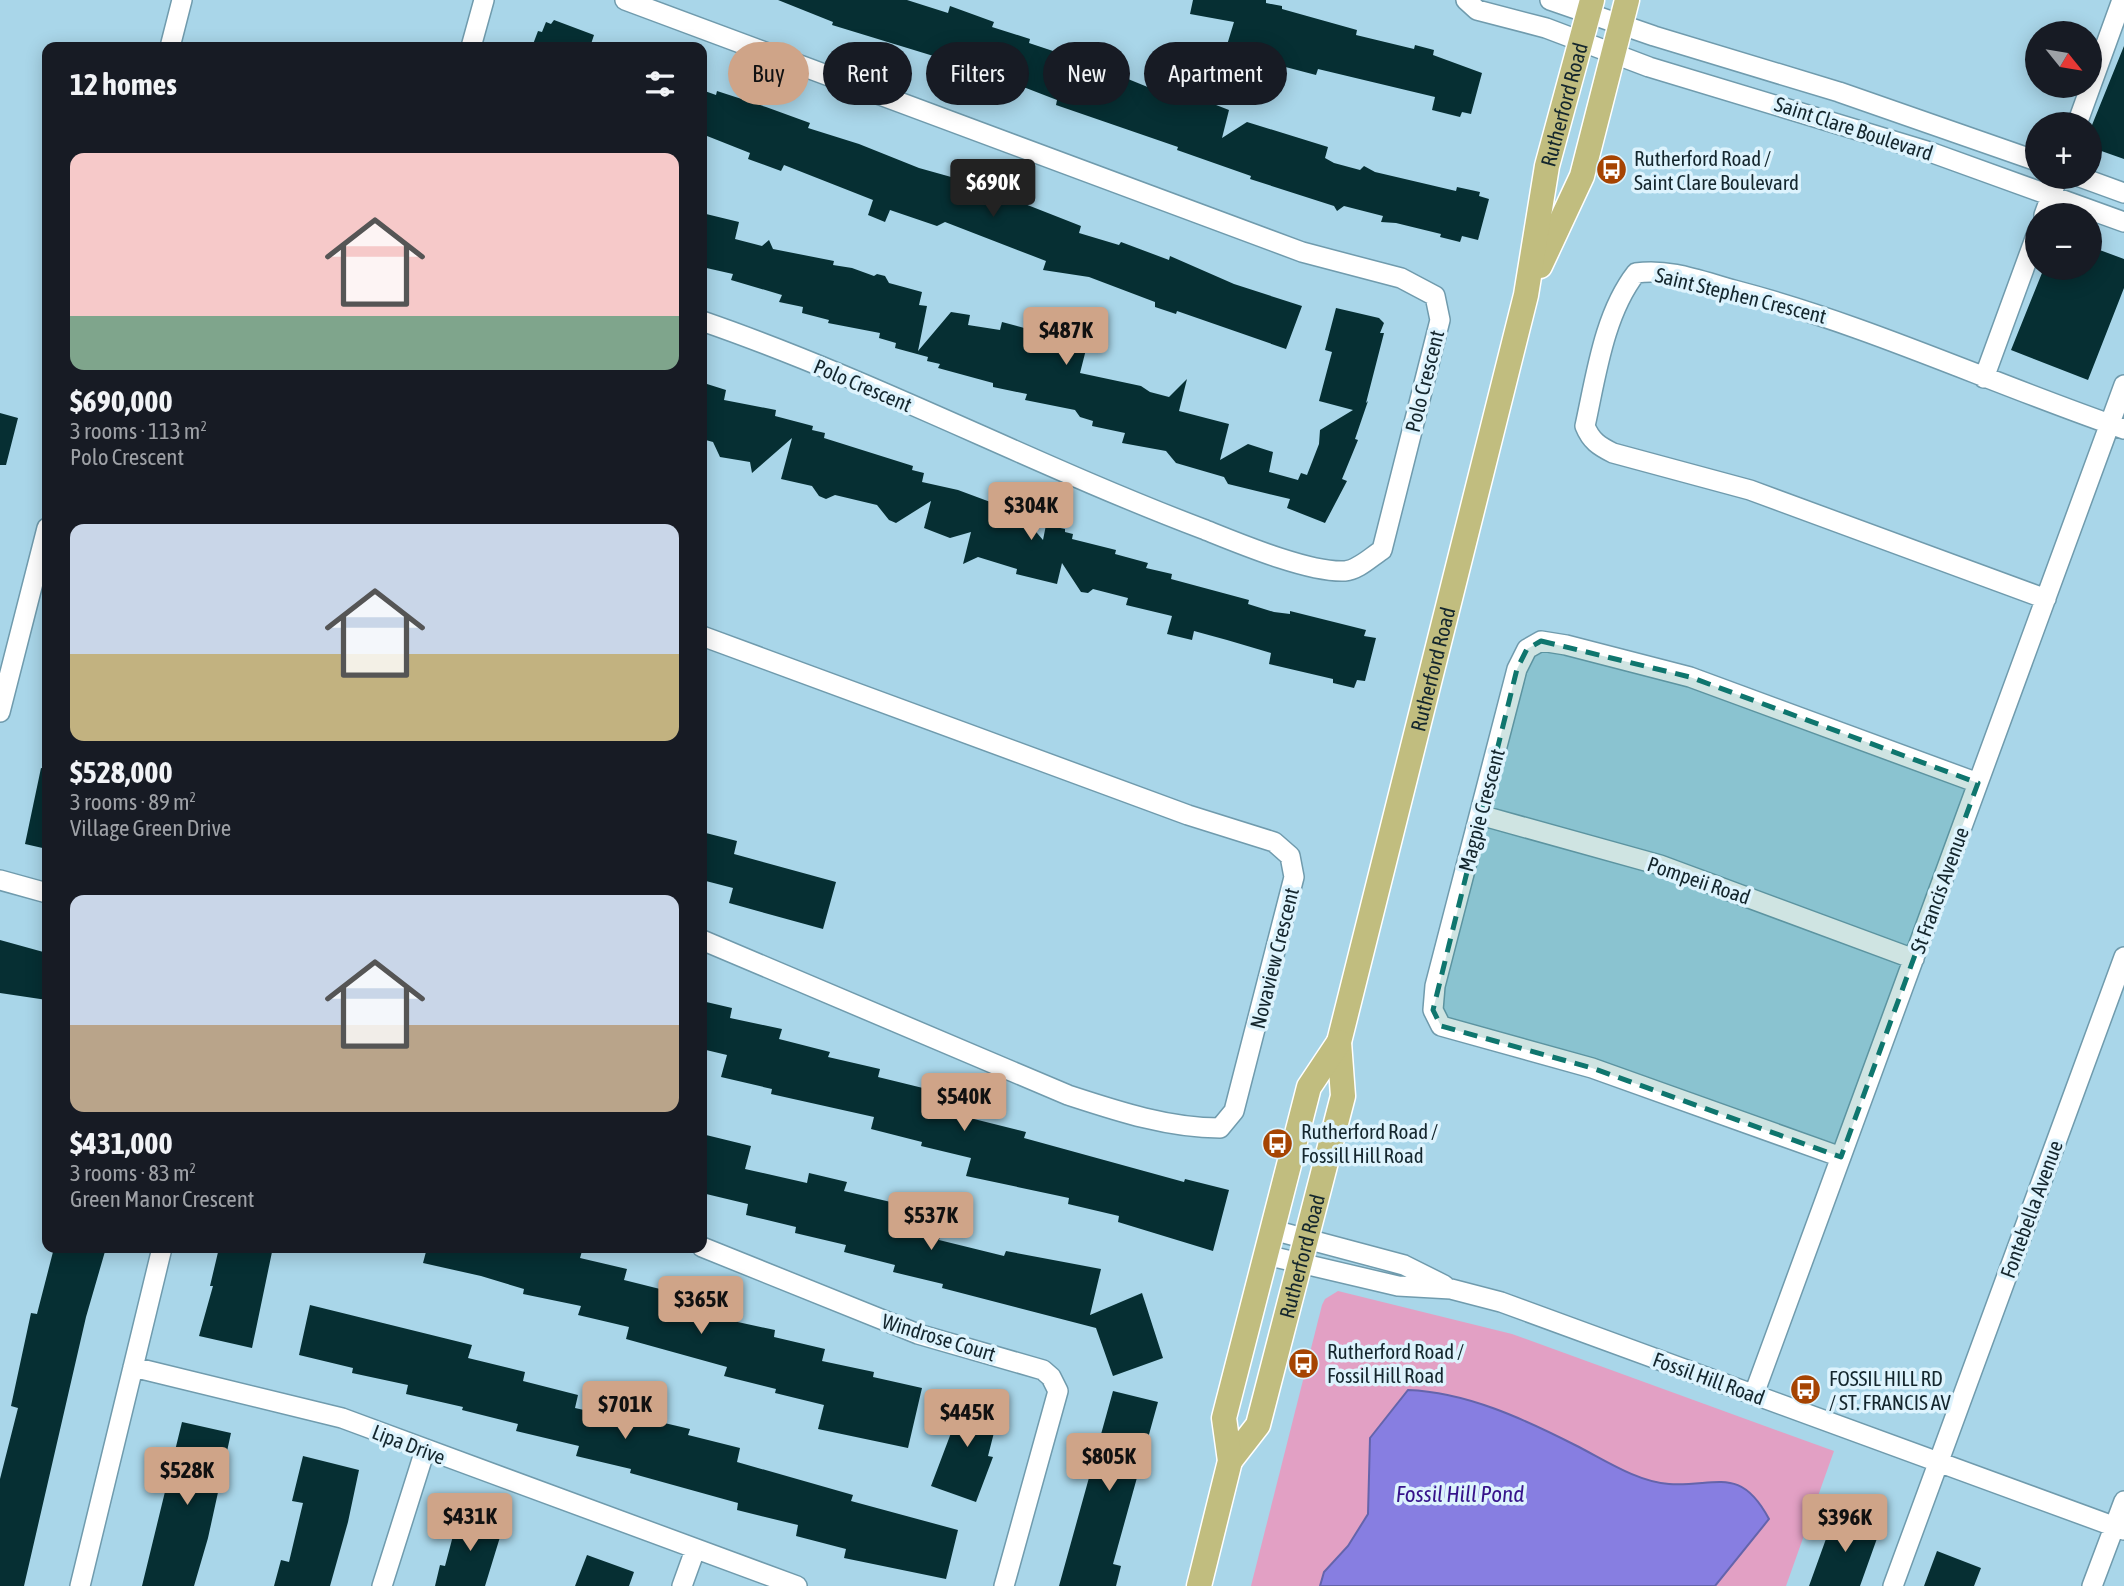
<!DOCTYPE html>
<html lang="en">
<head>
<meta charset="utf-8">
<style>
  body { margin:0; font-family:"Asap Condensed",sans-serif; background:#20242c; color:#f1f3f6; height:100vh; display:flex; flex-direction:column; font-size:26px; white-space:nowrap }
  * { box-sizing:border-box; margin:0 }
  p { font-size:23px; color:#9ea1a6 }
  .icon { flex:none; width:38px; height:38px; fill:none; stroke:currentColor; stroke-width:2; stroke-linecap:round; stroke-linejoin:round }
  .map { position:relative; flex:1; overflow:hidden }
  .drawer { position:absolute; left:42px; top:42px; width:665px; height:1211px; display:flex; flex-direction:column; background:#171b24; border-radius:14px; box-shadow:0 4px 18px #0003 }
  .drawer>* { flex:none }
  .top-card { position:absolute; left:728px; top:42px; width:665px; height:63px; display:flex; gap:14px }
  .needle { width:46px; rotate:120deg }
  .fabs { position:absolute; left:2025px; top:21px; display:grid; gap:14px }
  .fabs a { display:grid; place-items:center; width:77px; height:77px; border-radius:50%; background:#171b24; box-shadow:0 4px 18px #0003; font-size:35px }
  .price { position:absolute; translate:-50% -60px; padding:0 16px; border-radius:7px; background:#cfa488; color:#111; font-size:23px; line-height:46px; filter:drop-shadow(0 2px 4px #0008) }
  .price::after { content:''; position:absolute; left:50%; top:42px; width:21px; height:16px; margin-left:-10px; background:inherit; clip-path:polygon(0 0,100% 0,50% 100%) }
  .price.on { background:#222; color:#fff }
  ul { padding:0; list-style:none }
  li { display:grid; align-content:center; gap:14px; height:371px; padding:0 28px }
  li span { display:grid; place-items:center; height:217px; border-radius:14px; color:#555 }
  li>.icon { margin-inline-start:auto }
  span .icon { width:126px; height:126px; fill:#fffc; stroke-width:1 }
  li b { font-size:30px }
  h2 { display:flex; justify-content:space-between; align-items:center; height:84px; padding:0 28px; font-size:30px }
  .chip { padding:0 24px; border-radius:32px; background:#171b24; box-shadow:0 4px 18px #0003; font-size:24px; line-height:63px }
  .chip.on { background:#cfa488; color:#111 }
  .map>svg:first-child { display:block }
  .green { fill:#e2a0c4 }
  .water { fill:#877ee1; stroke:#6464ab; stroke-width:2 }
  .building { fill:#062f33 }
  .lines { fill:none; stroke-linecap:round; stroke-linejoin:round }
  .minor-casing { stroke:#709bad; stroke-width:22 }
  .major-casing { stroke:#fff; stroke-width:27 }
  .minor { stroke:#fff; stroke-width:19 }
  .major { stroke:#c1bd7f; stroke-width:24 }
  .marked { fill:#0f766e; fill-opacity:0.2; stroke:#0f766e; stroke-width:5; stroke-dasharray:14 9; stroke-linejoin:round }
  .labels { text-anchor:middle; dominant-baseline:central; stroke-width:7; stroke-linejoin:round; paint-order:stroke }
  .street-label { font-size:21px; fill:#14262d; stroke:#ddf3fd }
  .poi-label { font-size:21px; fill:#14262d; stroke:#ddf3fd; text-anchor:start }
  .water-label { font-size:23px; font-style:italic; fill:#36138b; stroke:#ddf3fd }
</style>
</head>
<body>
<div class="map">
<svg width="2124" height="1586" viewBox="0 0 2124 1586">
  <rect width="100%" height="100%" fill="#a9d6e9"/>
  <path class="green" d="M 1338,1291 L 1512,1334 L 1834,1451 L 1786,1586 L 1251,1586 L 1322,1305 L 1325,1299 Z"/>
  <path class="water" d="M 1408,1390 C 1466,1392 1524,1419 1575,1445 C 1603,1459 1637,1482 1669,1484 C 1717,1487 1740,1465 1769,1519 L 1715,1586 L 1320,1586 L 1324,1572 L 1348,1546 L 1368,1514 L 1370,1438 Z"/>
  <path class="building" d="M 778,0 L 907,0 L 948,13 L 950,6 L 994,22 L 992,27 L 1030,39 L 1029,43 L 1056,52 L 1057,49 L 1083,53 L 1092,59 L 1090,62 L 1129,76 L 1128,79 L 1155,90 L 1157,82 L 1229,110 L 1222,138 L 1247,122 L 1328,147 L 1325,158 L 1334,163 L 1360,170 L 1364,166 L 1375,172 L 1456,191 L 1457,187 L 1480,192 L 1479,196 L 1489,199 L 1478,240 L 1462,236 L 1460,242 L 1440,237 L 1441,234 L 1396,223 L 1381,222 L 1383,216 L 1344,206 L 1337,211 L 1334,206 L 1250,179 L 1251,176 L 1177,150 L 1178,147 L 1056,105 L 1057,100 L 1026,88 L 1017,87 L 1015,90 L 962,69 L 963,65 L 832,25 L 833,22 Z
    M 1193,0 L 1266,0 L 1266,3 L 1282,6 L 1282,9 L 1357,30 L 1356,35 L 1414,49 L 1415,45 L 1434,50 L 1433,55 L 1482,73 L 1471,114 L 1462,112 L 1460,117 L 1432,110 L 1435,97 L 1318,69 L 1316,75 L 1274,64 L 1276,56 L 1227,45 L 1234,22 L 1190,14 Z
    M 554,20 L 594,35 L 590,47 L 532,47 L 538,31 L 542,32 L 546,22 L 551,24 Z
    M 2124,46 L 2124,159 L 2090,147 L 2090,130 Z
    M 702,90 L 716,95 L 717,91 L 766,107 L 810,123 L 808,128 L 859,144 L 919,168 L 969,182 L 1081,226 L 1079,233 L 1119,245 L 1121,242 L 1169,260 L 1170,256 L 1234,284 L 1302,306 L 1286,349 L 1177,311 L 1176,314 L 1155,307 L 1155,302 L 1089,277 L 1043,270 L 1046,261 L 945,222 L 937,226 L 890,210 L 885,222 L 868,215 L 873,200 L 784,165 L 781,171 L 748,159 L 750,153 L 702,134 Z
    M 702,213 L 739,222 L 735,239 L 762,246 L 769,240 L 773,249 L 834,261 L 833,265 L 852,268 L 874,276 L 877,274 L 885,276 L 889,283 L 922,292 L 919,305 L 927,306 L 918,351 L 951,312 L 970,315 L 968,325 L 1000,330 L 1002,322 L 1028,329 L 1026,337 L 1072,353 L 1092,326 L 1080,373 L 1141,386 L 1150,392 L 1169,397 L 1187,379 L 1179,411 L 1229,424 L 1220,460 L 1248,444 L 1273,452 L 1269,472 L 1298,480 L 1301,473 L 1307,475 L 1319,444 L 1320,430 L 1353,410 L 1319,401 L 1332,352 L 1325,350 L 1336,308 L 1379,318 L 1384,323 L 1380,333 L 1384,333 L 1366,403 L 1368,401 L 1355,439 L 1358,440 L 1342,479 L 1347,481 L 1325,523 L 1287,508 L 1290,499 L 1228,484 L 1224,477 L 1176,463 L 1166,451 L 1122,443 L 1125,433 L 1092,426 L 1093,421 L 1080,417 L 1075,410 L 1025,400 L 1027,394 L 993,387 L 993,383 L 938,368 L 940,364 L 927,361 L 928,357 L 895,348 L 896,343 L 879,338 L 880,333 L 828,323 L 829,320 L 802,313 L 803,307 L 779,302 L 782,295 L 731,280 L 733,274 L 702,267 Z
    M 2097,249 L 2124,259 L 2124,288 L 2088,380 L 2011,350 L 2044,268 L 2090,268 Z
    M 707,384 L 726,390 L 724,400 L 776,410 L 775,416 L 813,426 L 812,430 L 825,433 L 824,438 L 913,466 L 912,470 L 924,473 L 922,482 L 958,490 L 1020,513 L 1043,540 L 1046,525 L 1065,529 L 1065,532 L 1073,534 L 1072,539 L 1116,550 L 1115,554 L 1148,563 L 1146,568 L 1172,574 L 1171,579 L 1249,600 L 1248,604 L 1274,612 L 1290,614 L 1290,611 L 1366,630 L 1364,636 L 1376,638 L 1365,681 L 1357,680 L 1354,688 L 1333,683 L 1333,679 L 1269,664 L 1271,653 L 1227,640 L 1194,631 L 1192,640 L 1167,634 L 1172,616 L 1126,605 L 1128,598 L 1093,589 L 1088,593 L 1081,592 L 1062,563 L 1057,584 L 1016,574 L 1017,569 L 978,557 L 963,564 L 971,532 L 950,538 L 924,528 L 931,501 L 896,523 L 889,520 L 877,505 L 835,495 L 826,499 L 819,496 L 812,486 L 781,479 L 792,438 L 752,473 L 750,462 L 720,457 L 713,442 L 702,439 L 702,393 L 705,393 Z
    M 0,413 L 18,418 L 6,465 L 0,465 Z
    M 41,768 L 47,769 L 47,849 L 25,844 Z
    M 702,832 L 737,841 L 734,854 L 836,882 L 823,929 L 729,903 L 733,888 L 702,880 Z
    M 0,940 L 47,953 L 47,1000 L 0,993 Z
    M 702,1001 L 732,1008 L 730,1018 L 782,1029 L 779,1039 L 830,1052 L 828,1057 L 880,1069 L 878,1077 L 927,1089 L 925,1098 L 977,1111 L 974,1119 L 1026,1132 L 1024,1138 L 1184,1182 L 1185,1179 L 1229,1190 L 1213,1251 L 1118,1222 L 1119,1216 L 1068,1204 L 1069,1198 L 966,1176 L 971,1158 L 921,1146 L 922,1142 L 871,1129 L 874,1117 L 771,1094 L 772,1089 L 721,1077 L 727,1055 L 702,1049 Z
    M 706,1135 L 751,1146 L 745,1169 L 807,1183 L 809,1173 L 847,1182 L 844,1191 L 895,1203 L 892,1217 L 942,1229 L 939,1240 L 1004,1256 L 1006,1251 L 1101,1269 L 1090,1315 L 1142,1293 L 1163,1358 L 1113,1376 L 1096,1328 L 942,1288 L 943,1284 L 893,1272 L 895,1265 L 844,1252 L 846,1245 L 795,1233 L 796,1227 L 746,1215 L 748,1204 L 702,1193 L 702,1153 Z
    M 54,1248 L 106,1248 L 86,1317 L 24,1586 L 0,1586 L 0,1479 L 18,1408 L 11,1406 L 31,1313 L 37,1314 Z
    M 219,1248 L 253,1248 L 272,1252 L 252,1348 L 199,1336 L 213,1286 L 210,1286 Z
    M 427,1248 L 566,1248 L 582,1251 L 580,1258 L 627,1269 L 624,1280 L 676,1293 L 675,1298 L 726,1311 L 724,1319 L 775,1330 L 774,1337 L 825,1349 L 822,1361 L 874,1372 L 873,1377 L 922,1388 L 908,1448 L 818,1429 L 824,1405 L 775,1393 L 776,1389 L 724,1376 L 727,1367 L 626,1339 L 629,1327 L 578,1315 L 581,1306 L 523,1294 L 524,1289 L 481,1276 L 423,1263 Z
    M 310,1305 L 472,1345 L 468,1358 L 525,1372 L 523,1381 L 578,1395 L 575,1408 L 642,1423 L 643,1418 L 690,1429 L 688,1435 L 740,1448 L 737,1462 L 853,1495 L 851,1501 L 958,1530 L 946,1579 L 844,1558 L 846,1549 L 796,1536 L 798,1525 L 737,1510 L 738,1503 L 630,1473 L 631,1469 L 576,1456 L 579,1446 L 516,1431 L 518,1424 L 462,1410 L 463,1407 L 406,1394 L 408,1385 L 352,1373 L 353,1368 L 299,1355 Z
    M 1113,1391 L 1158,1402 L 1113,1564 L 1121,1566 L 1116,1586 L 1059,1586 Z
    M 951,1397 L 1000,1409 L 988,1456 L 993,1457 L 976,1502 L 931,1486 L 951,1433 L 943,1431 Z
    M 182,1422 L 231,1433 L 208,1538 L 194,1586 L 142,1586 Z
    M 303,1456 L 359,1470 L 348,1522 L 330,1586 L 274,1586 L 281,1560 L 289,1562 L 303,1503 L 292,1501 Z
    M 459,1513 L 504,1524 L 485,1586 L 435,1586 L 440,1565 L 445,1566 Z
    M 1835,1514 L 1880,1530 L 1860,1586 L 1809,1586 Z
    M 1937,1551 L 1981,1568 L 1974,1586 L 1924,1586 Z
    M 587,1555 L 634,1572 L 629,1586 L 575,1586 Z"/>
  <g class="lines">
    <defs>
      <path id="minor" d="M 625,0 L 1302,252 L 1401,278 L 1435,296 L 1440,320 L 1382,550 C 1371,557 1358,570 1345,571 C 1309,573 1238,543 1203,529 C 1034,465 873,380 702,321
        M 1466,0 L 1477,10 L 1546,28 L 1649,67 L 1930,152 L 2124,222
        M 1550,0 L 1654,36 L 1839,92 L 2037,161
        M 170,47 L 182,0
        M 471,47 L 484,0
        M 2077,124 L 2122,0
        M 2080,177 L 2124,193
        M 2044,215 L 2058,177
        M 1984,378 L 2037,233
        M 2046,599 L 1750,490 L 1613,453 C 1599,446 1591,441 1585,426 C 1596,376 1604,314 1636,273 C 1669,268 1701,281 1734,290 C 1868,325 1993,384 2124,429
        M 702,636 L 1188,815 L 1274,842 L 1290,856 L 1294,877 L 1234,1111 L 1220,1128 C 1168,1128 1117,1111 1068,1095 L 702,940
        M 0,712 L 47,528
        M 1480,815 L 1660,865 L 1914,959
        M 0,880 L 47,893
        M 1841,1157 L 1592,1068 L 1441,1026 L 1433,1010 L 1435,986 L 1517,669 L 1527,649 L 1541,641 L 1566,645 L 1690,677 L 1978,783
        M 1273,1230 L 1404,1265 L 1444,1285
        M 702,1247 L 918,1334 L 1043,1370 L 1051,1377 L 1058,1391 L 1004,1586
        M 1266,1255 L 1398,1286 L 1451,1289 L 1501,1302 L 2124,1530
        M 133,1367 L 342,1418 L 797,1586
        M 1754,1394 L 2124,385
        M 80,1586 L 162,1248
        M 382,1586 L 425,1450
        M 682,1586 L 695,1550
        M 1893,1586 L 2124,957
        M 2092,1586 L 2124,1501"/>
      <g id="major">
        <path d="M 1540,266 L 1582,176 L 1627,0"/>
        <path id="s1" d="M 1230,1461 L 1258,1425 L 1343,1096 L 1339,1042 L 1526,295 L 1547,166 L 1592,0"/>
        <path d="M 1199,1586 L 1230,1461 L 1224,1418 L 1309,1087 L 1339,1042"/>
      </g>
    </defs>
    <use href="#minor" class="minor-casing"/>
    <use href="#major" class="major-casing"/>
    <use href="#minor" class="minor"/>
    <use href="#major" class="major"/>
  </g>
  <path class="marked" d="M 1541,641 L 1690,677 L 1978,783 L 1841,1157 L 1592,1068 L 1441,1026 L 1433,1010 L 1517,669 L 1527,649 Z"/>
  <defs>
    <symbol id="bus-disc" viewBox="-11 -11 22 22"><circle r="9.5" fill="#a64402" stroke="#ddf3fd"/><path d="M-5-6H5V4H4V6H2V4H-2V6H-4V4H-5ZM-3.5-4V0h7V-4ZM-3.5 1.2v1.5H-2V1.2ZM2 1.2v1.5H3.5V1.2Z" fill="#fff"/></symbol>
  </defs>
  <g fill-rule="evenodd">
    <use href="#bus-disc" x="1594" y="152" width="35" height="35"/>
    <use href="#bus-disc" x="1260" y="1126" width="35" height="35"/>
    <use href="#bus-disc" x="1286" y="1346" width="35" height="35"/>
    <use href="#bus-disc" x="1788" y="1372" width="35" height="35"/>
  </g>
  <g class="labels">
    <g class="street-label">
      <text stroke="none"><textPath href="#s1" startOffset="1404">Rutherford Road</textPath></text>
      <text transform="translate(1854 128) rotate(18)">Saint Clare Boulevard</text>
      <text transform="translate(1741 295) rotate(14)">Saint Stephen Crescent</text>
      <text transform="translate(1424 381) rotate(-76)">Polo Crescent</text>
      <text transform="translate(863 385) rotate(23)">Polo Crescent</text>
      <text stroke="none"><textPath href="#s1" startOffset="824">Rutherford Road</textPath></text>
      <text transform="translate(1481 810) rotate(-75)">Magpie Crescent</text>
      <text transform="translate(1699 880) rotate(19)">Pompeii Road</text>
      <text transform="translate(1939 890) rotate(-70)">St Francis Avenue</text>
      <text transform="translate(1274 958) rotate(-76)">Novaview Crescent</text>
      <text transform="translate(2031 1209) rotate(-70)">Fontebella Avenue</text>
      <text stroke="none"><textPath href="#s1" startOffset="220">Rutherford Road</textPath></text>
      <text transform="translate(939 1337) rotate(17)">Windrose Court</text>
      <text transform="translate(1709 1378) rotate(20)">Fossil Hill Road</text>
      <text transform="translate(409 1444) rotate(21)">Lipa Drive</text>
    </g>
    <g class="poi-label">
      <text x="1634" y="158">Rutherford Road /<tspan x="1634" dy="24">Saint Clare Boulevard</tspan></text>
      <text x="1301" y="1131">Rutherford Road /<tspan x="1301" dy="24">Fossill Hill Road</tspan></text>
      <text x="1327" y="1351">Rutherford Road /<tspan x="1327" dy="24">Fossil Hill Road</tspan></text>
      <text x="1829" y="1378">FOSSIL HILL RD<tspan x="1829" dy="24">/ ST. FRANCIS AV</tspan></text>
    </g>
    <g class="water-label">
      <text x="1460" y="1494">Fossil Hill Pond</text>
    </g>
  </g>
</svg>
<div class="fabs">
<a><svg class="needle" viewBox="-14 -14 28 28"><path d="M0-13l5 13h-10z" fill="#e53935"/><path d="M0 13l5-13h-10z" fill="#9ea1a6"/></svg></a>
<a>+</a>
<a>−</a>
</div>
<b class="price on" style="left:993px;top:219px">$690K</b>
<b class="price" style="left:1066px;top:367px">$487K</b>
<b class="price" style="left:1031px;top:542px">$304K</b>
<b class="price" style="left:964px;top:1133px">$540K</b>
<b class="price" style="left:931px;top:1252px">$537K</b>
<b class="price" style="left:701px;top:1336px">$365K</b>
<b class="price" style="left:625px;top:1441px">$701K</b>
<b class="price" style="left:967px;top:1449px">$445K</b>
<b class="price" style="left:1109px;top:1493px">$805K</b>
<b class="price" style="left:187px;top:1507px">$528K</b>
<b class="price" style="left:470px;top:1553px">$431K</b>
<b class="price" style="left:1845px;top:1554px">$396K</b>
<div class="top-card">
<a class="chip on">Buy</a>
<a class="chip">Rent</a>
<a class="chip">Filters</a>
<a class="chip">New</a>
<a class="chip">Apartment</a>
</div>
<section class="drawer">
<h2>12 homes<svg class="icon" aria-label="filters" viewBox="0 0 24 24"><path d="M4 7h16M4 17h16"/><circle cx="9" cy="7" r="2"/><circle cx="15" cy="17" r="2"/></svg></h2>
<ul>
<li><span style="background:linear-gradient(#f6c9c9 75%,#7fa58c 0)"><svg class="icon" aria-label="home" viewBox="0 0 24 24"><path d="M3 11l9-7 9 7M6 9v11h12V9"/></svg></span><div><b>$690,000</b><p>3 rooms · 113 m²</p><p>Polo Crescent</p></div></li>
<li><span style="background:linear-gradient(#c9d6e8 60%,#c2b280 0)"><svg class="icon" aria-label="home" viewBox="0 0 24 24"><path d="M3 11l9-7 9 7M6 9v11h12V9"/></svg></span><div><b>$528,000</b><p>3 rooms · 89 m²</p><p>Village Green Drive</p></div></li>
<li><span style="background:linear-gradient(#c9d6e8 60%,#b9a48a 0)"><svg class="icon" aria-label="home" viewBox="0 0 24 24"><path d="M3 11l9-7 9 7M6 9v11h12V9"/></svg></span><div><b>$431,000</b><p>3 rooms · 83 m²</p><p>Green Manor Crescent</p></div></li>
</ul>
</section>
</div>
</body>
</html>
